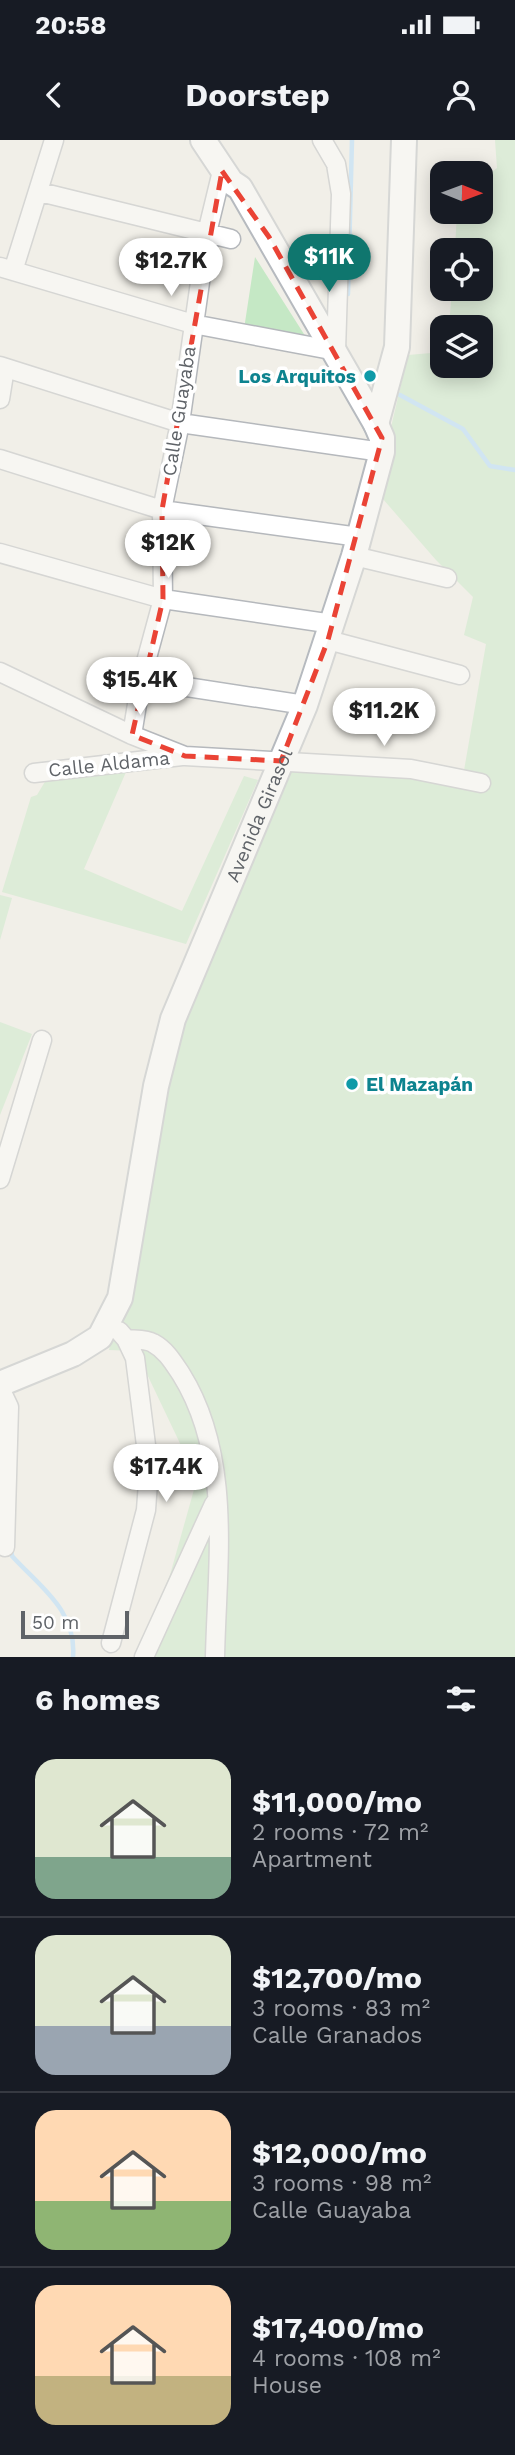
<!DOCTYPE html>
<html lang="en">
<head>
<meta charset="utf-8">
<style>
  body { margin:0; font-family:"Work Sans",sans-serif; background:#242831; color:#f1f3f6; height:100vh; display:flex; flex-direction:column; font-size:26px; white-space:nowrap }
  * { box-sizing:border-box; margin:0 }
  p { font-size:23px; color:#9ea1a6 }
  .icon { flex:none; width:38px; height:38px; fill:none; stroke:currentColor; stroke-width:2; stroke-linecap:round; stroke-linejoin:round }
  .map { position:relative; height:1517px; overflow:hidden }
  .drawer { display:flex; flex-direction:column; background:#171b24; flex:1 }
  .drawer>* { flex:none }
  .needle { width:46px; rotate:91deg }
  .tools { position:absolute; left:430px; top:21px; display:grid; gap:14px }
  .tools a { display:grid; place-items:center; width:63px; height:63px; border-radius:14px; background:#171b24; box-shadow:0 4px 18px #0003; font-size:35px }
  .scale { position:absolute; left:21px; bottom:18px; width:108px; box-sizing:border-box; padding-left:7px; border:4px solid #5f6368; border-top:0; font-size:19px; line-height:24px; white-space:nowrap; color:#5f6368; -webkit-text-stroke:5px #fff; paint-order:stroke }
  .price { position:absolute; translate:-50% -60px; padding:0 16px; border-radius:24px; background:#fff; color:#222; font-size:23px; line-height:46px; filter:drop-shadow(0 2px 4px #0008) }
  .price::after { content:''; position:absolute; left:50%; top:42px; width:21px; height:16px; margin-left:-10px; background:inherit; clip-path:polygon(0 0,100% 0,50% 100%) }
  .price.selected { background:#0f766e; color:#fff }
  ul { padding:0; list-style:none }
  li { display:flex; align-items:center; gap:21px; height:175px; padding:0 35px }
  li+li { border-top:2px solid #363941 }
  li span { display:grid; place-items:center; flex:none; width:196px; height:140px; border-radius:21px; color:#555 }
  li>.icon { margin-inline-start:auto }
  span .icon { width:84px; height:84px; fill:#fffc; stroke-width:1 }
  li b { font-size:30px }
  h2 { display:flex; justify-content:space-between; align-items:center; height:84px; padding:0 35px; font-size:30px }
  .status { display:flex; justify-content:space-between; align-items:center; height:49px; padding:0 35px; background:#171b24; direction:ltr }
  .status svg { height:19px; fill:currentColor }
  header { display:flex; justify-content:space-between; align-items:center; height:91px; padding:0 35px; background:#171b24; font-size:32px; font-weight:700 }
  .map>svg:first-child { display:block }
  .green { fill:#c5e8c5 }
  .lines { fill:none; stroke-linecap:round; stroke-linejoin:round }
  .stream { stroke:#aadaff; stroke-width:4.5 }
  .street-casing { stroke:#b5b8bc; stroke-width:21 }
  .secondary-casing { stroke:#b6babf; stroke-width:28 }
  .street { stroke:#fff; stroke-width:18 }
  .secondary { stroke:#fff; stroke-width:24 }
  .marked { fill:none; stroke:#ea4335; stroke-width:5; stroke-dasharray:14 9; stroke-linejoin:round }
  .culture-dot { fill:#0f9aa8; stroke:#fff; stroke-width:2.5 }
  .labels { text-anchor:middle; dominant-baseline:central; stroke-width:7; stroke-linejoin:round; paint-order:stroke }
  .culture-label { font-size:19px; font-weight:bold; fill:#0d838f; stroke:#fff; text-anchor:end }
  .street-label { font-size:19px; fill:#5f6368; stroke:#fff }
</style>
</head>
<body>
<div class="status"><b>20:58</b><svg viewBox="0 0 49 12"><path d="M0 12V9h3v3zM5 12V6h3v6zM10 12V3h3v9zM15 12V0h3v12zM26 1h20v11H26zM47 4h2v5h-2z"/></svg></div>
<header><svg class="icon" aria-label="back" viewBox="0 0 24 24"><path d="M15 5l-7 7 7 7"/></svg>Doorstep<svg class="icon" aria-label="person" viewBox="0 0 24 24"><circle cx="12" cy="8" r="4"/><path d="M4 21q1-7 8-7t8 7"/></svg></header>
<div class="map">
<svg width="515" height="1517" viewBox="0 0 515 1517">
  <rect width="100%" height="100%" fill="#f1efe8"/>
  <path class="green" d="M 495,0 L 515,0 L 515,1517 L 135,1517 L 170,1435 L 197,1339 L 136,1211 L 109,1210 L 128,1135 L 182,874 L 287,628 L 462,642 L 486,504 L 464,495 L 473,457 L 436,420 L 376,351 L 408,215 L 443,212 L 443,226 L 481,226 L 481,187 L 449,187 L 452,149 L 481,149 L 481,110 L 455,110 L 457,72 L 481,72 L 481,40 L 497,28 Z
    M 255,117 L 309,202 L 244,189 Z
    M 126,632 L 84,729 L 182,771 L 244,636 L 258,640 L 186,804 L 2,752 L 31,657 L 37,655 L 49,635 Z
    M 0,755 L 12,758 L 0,800 Z
    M 0,882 L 32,894 L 0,975 Z"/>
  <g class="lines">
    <path class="stream" d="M 348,154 L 352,0
      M 400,255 L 463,289 L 490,326 L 515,330
      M 11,1407 L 12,1416 C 39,1446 77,1470 73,1517"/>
    <defs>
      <path id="street" d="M 40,52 L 231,99
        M 0,127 L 193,184 L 336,211 L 341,54 L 336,24 L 322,0
        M 13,131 L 54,0
        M 0,226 L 180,283 L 382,312
        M 0,259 L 5,228
        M 0,319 L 162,370 L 359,397
        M 0,413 L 163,459 L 333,484
        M 354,416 L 447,438
        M 328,500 L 460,535
        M 0,532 L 132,595 L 185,616 L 411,629 L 481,643
        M 141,540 L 305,565
        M 132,595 L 141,540 L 163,459 L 162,370 L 180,283 L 207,93 L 222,31
        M 34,633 L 182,616
        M 0,1039 L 42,900
        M 126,1199 C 134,1200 146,1199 153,1203 C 166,1210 173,1222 181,1234 C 233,1317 217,1423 215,1517
        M 0,1248 L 9,1267 L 5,1407
        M 111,1503 L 146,1370 L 149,1329 L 135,1218 L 126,1199 L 119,1191
        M 144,1517 L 214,1364"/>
      <g id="secondary">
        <path d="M 376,284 L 397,207 L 404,0"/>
        <path id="s1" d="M 0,1244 L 73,1214 L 100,1197 L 120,1158 L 156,946 L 173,879 L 305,565 L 354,416 L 382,312 L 382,298 L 376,284 L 240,48 L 231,42 L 203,0"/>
      </g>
    </defs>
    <use href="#street" class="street-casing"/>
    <use href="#secondary" class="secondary-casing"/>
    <use href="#street" class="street"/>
    <use href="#secondary" class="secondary"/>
  </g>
  <path d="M0 0H515V1517H0ZM 222,31 L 269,97 L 382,298 L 328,500 L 281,621 L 185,616 L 132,595 L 163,459 L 162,370 Z" fill="#f1efe8" fill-opacity=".55" fill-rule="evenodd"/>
  <path class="marked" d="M 222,31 L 269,97 L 382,298 L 328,500 L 281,621 L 185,616 L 132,595 L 163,459 L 162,370 Z"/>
  <g class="culture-dot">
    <circle cx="370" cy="236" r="7"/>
    <circle cx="352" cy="944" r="7"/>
  </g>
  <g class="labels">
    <g class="culture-label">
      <text x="356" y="236">Los Arquitos</text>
      <text x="366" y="944" text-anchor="start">El Mazapán</text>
    </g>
    <g class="street-label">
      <text transform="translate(179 271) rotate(-81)">Calle Guayaba</text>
      <text transform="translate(109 624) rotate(-6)">Calle Aldama</text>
      <text stroke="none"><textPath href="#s1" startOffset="660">Avenida Girasol</textPath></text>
    </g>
  </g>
</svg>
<div class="tools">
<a><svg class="needle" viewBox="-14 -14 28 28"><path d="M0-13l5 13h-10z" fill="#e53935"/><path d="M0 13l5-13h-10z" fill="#9ea1a6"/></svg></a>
<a><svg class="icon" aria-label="locate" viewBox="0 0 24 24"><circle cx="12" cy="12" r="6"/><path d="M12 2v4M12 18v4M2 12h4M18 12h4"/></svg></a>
<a><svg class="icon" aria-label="layers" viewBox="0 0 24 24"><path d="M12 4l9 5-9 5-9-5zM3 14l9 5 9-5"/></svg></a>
</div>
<div class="scale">50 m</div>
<b class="price selected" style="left:329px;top:154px">$11K</b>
<b class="price" style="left:171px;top:158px">$12.7K</b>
<b class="price" style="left:168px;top:440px">$12K</b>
<b class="price" style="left:140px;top:577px">$15.4K</b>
<b class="price" style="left:384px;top:608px">$11.2K</b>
<b class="price" style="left:166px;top:1364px">$17.4K</b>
</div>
<section class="drawer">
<h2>6 homes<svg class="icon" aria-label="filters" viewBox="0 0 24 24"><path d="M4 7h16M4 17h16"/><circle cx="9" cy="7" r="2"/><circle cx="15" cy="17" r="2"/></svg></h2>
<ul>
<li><span style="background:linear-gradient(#dfe7d0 70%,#7fa58c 0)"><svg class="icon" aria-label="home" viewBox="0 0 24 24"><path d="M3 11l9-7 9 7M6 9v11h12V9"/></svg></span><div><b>$11,000/mo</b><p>2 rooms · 72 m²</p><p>Apartment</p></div></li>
<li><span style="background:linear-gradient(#dfe7d0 65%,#9aa5b1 0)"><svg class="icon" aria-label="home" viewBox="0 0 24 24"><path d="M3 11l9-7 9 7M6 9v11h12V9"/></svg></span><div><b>$12,700/mo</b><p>3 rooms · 83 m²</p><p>Calle Granados</p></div></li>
<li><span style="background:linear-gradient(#ffd9b3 65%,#8fb573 0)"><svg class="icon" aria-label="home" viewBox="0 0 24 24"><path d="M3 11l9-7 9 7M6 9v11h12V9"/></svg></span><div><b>$12,000/mo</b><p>3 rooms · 98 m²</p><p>Calle Guayaba</p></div></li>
<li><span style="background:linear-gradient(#ffd9b3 65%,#c2b280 0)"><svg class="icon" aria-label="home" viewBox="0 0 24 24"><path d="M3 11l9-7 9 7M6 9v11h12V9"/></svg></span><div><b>$17,400/mo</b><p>4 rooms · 108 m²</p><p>House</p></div></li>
</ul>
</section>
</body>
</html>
